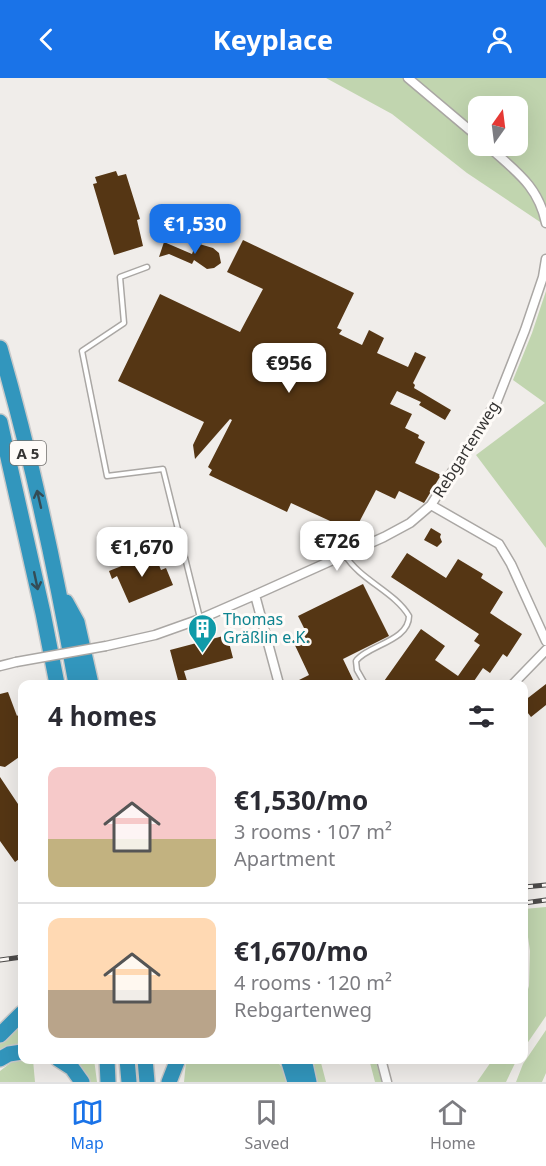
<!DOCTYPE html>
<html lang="en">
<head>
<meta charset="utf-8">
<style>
  body { margin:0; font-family:"Noto Sans",sans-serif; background:#f7f7f7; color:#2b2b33; height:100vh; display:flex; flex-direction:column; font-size:22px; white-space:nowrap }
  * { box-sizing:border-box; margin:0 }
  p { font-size:20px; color:#7c7c81 }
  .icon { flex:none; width:33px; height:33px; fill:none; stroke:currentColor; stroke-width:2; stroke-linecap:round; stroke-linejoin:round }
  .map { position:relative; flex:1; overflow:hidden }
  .details { position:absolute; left:18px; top:602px; width:510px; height:384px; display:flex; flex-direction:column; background:#fff; border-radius:12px; box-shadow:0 6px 24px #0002 }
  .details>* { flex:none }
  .needle { width:39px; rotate:14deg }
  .controls { position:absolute; left:468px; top:18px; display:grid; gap:12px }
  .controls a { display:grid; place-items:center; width:60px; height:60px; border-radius:12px; background:#fff; box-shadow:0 6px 24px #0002; font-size:30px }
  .price { position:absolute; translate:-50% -51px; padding:0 14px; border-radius:12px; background:#fff; color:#222; font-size:20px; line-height:39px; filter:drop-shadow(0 2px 3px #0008) }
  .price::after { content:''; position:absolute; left:50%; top:36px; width:18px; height:14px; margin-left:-9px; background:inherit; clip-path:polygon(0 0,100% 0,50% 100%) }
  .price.on { background:#1a73e8; color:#fff }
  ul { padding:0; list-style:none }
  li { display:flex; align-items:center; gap:18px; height:150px; padding:0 30px }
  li+li { border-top:2px solid #e1e1e2 }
  li span { display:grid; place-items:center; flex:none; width:168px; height:120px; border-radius:12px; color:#555 }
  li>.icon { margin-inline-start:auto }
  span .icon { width:72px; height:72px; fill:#fffc; stroke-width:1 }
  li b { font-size:26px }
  h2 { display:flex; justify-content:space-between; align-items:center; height:72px; padding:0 30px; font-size:26px }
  header { display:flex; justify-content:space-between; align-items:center; height:78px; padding:0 30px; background:#1a73e8; color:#fff; font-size:27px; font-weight:700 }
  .tab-bar { display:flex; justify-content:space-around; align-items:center; height:84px; border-top:2px solid #e1e1e2; background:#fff; font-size:16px; color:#7c7c81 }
  .tab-bar a { display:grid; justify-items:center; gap:3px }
  .tab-bar .on { color:#1a73e8 }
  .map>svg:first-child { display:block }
  .green { fill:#c1d5af; fill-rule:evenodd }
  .building { fill:#553614 }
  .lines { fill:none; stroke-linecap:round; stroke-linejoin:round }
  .service-casing { stroke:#aaa7a4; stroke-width:7 }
  .minor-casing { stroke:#aaa7a4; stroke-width:11 }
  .motorway-casing { stroke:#cacaca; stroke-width:18 }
  .service { stroke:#fff; stroke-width:4 }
  .minor { stroke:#fff; stroke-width:8 }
  .motorway { stroke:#3296bd; stroke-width:15 }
  .rail-casing { stroke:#4d4b4a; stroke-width:5 }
  .rail { stroke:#fefbf8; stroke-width:3; stroke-dasharray:9; stroke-linecap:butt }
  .minor-bridge-casing { stroke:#aaa7a4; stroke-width:11; stroke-linecap:butt }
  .minor-bridge { stroke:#fff; stroke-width:8 }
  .oneway { stroke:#344c56 }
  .labels { text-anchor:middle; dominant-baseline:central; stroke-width:6; stroke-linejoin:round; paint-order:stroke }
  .shield { fill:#fefbf8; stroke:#71706e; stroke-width:1.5 }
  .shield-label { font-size:15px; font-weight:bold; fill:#353433 }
  .street-label { font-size:16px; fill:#353433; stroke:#fefbf8 }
  .culture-label { font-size:16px; fill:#0d838f; stroke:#fefbf8; text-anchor:start }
</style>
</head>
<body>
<header><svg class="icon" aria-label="back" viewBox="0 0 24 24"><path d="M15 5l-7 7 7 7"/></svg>Keyplace<svg class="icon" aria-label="person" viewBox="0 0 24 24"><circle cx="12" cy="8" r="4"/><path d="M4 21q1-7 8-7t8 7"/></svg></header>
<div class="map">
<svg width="546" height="1004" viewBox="0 0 546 1004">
  <rect width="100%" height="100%" fill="#f0edea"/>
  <path class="green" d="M 326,0 L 546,0 L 546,148 L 467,95 L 392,36 ZM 478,28 L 518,28 L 518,68 L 478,68 Z
    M 546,213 L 546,470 L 476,377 L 545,325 L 513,302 L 532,255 Z
    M 546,829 L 546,938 L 524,970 L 524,924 L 529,908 L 530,873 L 524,831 Z
    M 22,940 L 22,969 L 0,975 L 0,965 Z
    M 546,952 L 546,995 L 542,1004 L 516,1004 L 523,986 Z
    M 69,981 L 94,981 L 97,1004 L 87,1004 Z
    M 196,981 L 276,981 L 284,993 L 286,1004 L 184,1004 L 186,984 Z
    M 313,981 L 320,981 L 326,1004 L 317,1004 Z
    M 369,981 L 375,981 L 382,1004 L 375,1004 Z
    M 493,981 L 517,981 L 506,1004 L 477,1004 Z
    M 33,982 L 35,1004 L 0,1004 L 0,993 L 13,983 Z"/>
  <path class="building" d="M 116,93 L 118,98 L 126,96 L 140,141 L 137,142 L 143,168 L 114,177 L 93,106 L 97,105 L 95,99 Z
    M 243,162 L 354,215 L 337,250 L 342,252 L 339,256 L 362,267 L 369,252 L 384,260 L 377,275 L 408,289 L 415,274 L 426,279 L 413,305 L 415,307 L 414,310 L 451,332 L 445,342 L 419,327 L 421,324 L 397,313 L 390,326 L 412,336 L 405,350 L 419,357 L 418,360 L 425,364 L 415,385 L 441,397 L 424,425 L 399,413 L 395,421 L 376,412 L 354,454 L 291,425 L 287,434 L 209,397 L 212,392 L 208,389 L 232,342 L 230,341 L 195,381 L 193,367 L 204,344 L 118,303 L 160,216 L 240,254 L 263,211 L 227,194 Z
    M 164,164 L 192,176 L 196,165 L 213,170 L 219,175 L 221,185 L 214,190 L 207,191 L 194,182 L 192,186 L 169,176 L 159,179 Z
    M 431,450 L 441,456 L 440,459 L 442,464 L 437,469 L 424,462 Z
    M 154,475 L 161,492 L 166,490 L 173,507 L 129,525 L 117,498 L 112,501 L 109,493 Z
    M 407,475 L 446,500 L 458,481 L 483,496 L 481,500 L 503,514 L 490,535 L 522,556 L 507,579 L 503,576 L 490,595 L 483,590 L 472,606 L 382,606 L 421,551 L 445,568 L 435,582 L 458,598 L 480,567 L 474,563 L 479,556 L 391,499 Z
    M 363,506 L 389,558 L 343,581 L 355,606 L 291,606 L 309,597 L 292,561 L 306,554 L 298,538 Z
    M 227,557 L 233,580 L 184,593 L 188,606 L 179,606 L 170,572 Z
    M 546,606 L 546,627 L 531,639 L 524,630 L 524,623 Z
    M 8,614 L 17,638 L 22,634 L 22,677 L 5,689 L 0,688 L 0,616 Z
    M 0,699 L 22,732 L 22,779 L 15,784 L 0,763 Z"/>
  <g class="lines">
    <defs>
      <path id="service" d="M 147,189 L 120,199 L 124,245 L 82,273 L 107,398 L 163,391 L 200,540
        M 345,477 C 360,502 395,514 409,538 C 409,563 368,567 356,583 L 357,592 L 365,606"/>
      <path id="minor" d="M 408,0 L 478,59
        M 488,68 C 515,93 538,107 546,145
        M 431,427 L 499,466 L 511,486 L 546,563
        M 255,517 L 279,606
        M 106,568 L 155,557 L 200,541 L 255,517 L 384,459 L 410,445 L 431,427 L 497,323 L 525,252 L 543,199 L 546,181
        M 0,588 L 16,584
        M 513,606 L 546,572
        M 381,981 L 387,1004"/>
      <path id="motorway" d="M 0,270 C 32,381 56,493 76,606
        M 0,344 L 43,535 L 57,606
        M 66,524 L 77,544 L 91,606
        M 0,957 L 22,935
        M 0,981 L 9,976 L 22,974
        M 58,981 L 72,990 L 82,1004
        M 107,981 L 108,1004
        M 127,981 L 129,1004
        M 145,981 L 147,1004
        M 288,981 L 295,1004
        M 304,981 L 309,1004
        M 169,1004 L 178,981"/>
    </defs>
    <use href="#service" class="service-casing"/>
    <use href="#minor" class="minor-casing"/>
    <use href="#motorway" class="motorway-casing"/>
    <use href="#service" class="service"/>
    <use href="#minor" class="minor"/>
    <use href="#motorway" class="motorway"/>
    <defs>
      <path id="rail" d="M 524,809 L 546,807
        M 524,825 L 546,822
        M 0,882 L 22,879"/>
    </defs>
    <use href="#rail" class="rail-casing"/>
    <use href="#rail" class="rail"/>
    <defs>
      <path id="minor-bridge" d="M 16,584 L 106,568"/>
    </defs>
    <use href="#minor-bridge" class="minor-bridge-casing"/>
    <use href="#minor-bridge" class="minor-bridge"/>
  </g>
  <defs><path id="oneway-shaft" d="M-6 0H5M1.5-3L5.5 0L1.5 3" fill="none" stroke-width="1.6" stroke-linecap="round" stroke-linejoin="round" transform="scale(1.5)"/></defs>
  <g class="oneway">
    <use href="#oneway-shaft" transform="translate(39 421) rotate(-103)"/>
    <use href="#oneway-shaft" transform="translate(36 503) rotate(78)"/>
  </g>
  <defs>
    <symbol id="building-pin" viewBox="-11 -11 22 30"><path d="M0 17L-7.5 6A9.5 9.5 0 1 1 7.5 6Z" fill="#0f9aa8" stroke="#fefbf8"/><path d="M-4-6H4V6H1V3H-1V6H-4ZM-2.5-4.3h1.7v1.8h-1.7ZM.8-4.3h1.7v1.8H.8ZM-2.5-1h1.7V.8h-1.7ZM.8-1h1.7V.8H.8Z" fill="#fff"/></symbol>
  </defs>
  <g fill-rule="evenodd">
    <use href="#building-pin" x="186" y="534" width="33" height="45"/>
  </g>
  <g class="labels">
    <rect class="shield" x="10" y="363" width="36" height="24" rx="4.5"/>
    <g class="shield-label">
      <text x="28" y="375">A 5</text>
    </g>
    <g class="street-label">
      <text transform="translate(466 371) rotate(-58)">Rebgartenweg</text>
    </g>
    <g class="culture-label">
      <text x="223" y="541">Thomas<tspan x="223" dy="18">Gräßlin e.K.</tspan></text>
    </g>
  </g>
</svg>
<div class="controls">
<a><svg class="needle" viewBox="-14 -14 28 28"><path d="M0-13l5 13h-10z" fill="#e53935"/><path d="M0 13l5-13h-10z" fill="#7c7c81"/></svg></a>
</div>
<b class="price on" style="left:195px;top:177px">€1,530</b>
<b class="price" style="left:289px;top:316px">€956</b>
<b class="price" style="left:337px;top:494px">€726</b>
<b class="price" style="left:142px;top:500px">€1,670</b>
<section class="details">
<h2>4 homes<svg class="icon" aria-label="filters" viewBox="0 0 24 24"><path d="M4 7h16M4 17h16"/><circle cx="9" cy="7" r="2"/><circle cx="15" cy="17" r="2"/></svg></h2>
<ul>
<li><span style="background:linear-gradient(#f6c9c9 60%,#c2b280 0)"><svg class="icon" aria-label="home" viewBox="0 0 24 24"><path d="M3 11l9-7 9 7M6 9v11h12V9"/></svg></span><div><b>€1,530/mo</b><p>3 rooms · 107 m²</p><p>Apartment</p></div></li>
<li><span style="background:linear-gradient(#ffd9b3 60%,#b9a48a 0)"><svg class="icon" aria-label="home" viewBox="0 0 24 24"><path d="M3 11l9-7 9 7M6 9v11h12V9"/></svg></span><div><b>€1,670/mo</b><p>4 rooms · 120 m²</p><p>Rebgartenweg</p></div></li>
</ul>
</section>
</div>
<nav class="tab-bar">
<a class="on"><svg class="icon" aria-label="map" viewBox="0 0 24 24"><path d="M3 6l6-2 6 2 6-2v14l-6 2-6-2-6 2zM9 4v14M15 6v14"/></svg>Map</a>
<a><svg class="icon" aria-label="saved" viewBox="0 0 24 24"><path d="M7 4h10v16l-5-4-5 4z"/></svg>Saved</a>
<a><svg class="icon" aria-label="home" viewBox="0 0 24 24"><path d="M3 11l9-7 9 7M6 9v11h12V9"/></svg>Home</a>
</nav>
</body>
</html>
